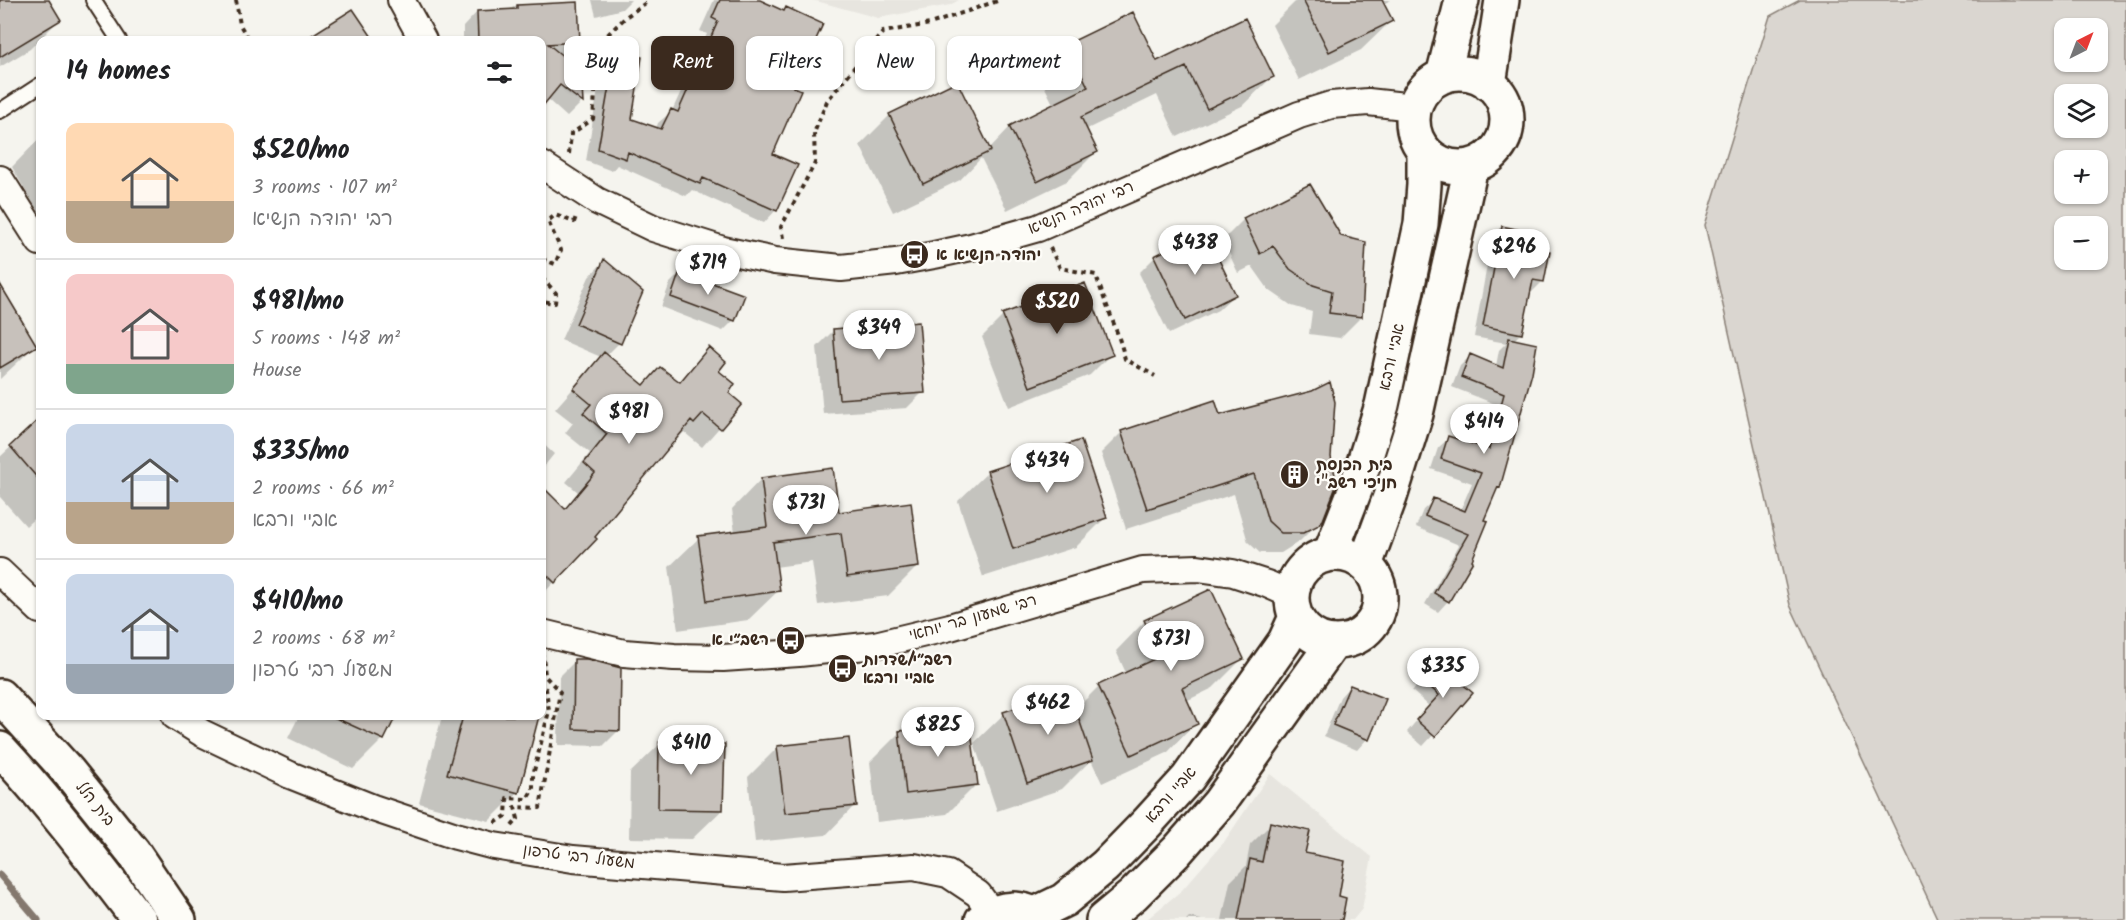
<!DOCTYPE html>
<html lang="en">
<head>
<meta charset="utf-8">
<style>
  body { margin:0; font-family:Kalam,"Playpen Sans Hebrew",sans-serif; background:#f2f2f2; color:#202124; height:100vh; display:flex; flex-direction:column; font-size:22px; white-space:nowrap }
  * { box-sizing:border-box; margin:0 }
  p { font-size:20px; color:#757577 }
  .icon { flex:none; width:33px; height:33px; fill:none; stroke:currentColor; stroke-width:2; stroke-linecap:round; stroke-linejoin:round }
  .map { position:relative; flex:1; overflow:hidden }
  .details { position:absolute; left:36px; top:36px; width:510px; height:684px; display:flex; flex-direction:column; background:#fff; border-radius:12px; box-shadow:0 2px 4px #0004 }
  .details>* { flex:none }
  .banner { position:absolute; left:564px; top:36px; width:570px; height:54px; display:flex; gap:12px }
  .needle { width:39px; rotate:42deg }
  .buttons { position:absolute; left:2054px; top:18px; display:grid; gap:12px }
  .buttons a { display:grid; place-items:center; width:54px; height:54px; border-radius:12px; background:#fff; box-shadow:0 2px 4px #0004; font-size:30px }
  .price { position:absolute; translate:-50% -51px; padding:0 14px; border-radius:21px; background:#fff; color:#222; font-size:20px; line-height:39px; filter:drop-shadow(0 2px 3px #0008) }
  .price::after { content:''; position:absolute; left:50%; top:36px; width:18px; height:14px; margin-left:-9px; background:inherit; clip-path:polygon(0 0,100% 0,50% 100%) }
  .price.active { background:#3b2a1e; color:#fff }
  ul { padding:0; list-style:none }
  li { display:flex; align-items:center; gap:18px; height:150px; padding:0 30px }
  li+li { border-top:2px solid #e0e0e0 }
  li span { display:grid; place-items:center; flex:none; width:168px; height:120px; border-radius:12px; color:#555 }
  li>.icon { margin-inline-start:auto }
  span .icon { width:72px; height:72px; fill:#fffc; stroke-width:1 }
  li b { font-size:26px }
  h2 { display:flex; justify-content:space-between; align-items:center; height:72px; padding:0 30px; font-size:26px }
  .pill { padding:0 21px; border-radius:12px; background:#fff; box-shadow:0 2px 4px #0004; font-size:21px; line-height:54px }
  .pill.active { background:#3b2a1e; color:#fff }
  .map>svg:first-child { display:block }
  .built { fill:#e7e5df }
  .green { fill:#dad6d0; stroke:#8a8077; stroke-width:1.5; fill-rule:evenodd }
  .shadow { fill:#0003 }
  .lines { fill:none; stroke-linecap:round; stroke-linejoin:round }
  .stream { stroke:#84786e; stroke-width:7 }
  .building { fill:#c7c1bb; stroke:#3b2a1e; stroke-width:1.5 }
  .service-casing { stroke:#3b2a1e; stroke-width:18 }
  .minor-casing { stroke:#3b2a1e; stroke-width:30 }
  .tertiary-casing { stroke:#3b2a1e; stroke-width:38 }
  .path { stroke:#3b2a1e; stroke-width:4; stroke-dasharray:4.5 4.5; stroke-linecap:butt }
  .service { stroke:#fdfcf7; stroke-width:14 }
  .minor { stroke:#fdfcf7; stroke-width:26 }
  .tertiary { stroke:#fdfcf7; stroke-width:33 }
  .labels { text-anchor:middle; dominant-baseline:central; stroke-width:4.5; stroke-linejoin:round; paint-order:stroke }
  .street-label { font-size:16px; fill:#3b2a1e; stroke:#fdfcf7 }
  .poi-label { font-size:16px; font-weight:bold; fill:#3b2a1e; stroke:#fdfcf7; text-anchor:start }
</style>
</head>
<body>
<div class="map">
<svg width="2126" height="920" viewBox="0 0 2126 920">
  <rect width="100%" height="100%" fill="#f5f4ee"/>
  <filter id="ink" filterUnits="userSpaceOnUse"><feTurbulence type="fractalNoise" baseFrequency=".0167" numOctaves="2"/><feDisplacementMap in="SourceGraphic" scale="12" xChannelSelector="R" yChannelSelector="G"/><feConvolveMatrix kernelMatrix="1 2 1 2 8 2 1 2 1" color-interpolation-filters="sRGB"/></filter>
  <g filter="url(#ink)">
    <path class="built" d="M 813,0 L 959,0 L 950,5 L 878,18 Z
      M 1270,774 L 1372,857 L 1362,909 L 1353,920 L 1146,920 L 1182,890 L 1224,842 Z"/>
    <path class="green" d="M 1800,0 L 2126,0 L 2126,920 L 1938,920 L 1790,605 L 1705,225 L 1770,16 ZM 2064,28 L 2097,28 L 2097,62 L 2064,62 ZM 2064,94 L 2097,94 L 2097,128 L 2064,128 ZM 2064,160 L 2097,160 L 2097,194 L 2064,194 ZM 2064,226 L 2097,226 L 2097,260 L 2064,260 Z"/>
    <path class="shadow" d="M 0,0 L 47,0 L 59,20 L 30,49 L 0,67 Z
      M 592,0 L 631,0 L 622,9 L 596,16 Z
      M 714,0 L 756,0 L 783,12 L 786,9 L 792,88 L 771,155 L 776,210 L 764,223 L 692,190 L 686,196 L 617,165 L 612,171 L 586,161 L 602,66 L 615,54 L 630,120 L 656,129 L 658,123 L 672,111 L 707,34 L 700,31 Z
      M 1297,0 L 1391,0 L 1383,4 L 1391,21 L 1361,50 L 1299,80 L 1272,25 Z
      M 577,4 L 578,42 L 563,58 L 580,72 L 581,103 L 567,117 L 547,99 L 542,105 L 542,40 L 463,40 L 463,27 L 477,12 L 509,11 L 514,6 Z
      M 353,11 L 372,40 L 306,40 Z
      M 1068,46 L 1156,63 L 1272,77 L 1242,106 L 1177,137 L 1157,95 L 1085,130 L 1096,152 L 1067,181 L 1007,210 L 981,158 L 960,180 L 893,212 L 860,145 L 890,115 L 989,149 L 1010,127 L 1054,106 L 1039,75 Z
      M 40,138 L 40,216 L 12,167 Z
      M 1309,186 L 1361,317 L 1340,338 L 1309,334 L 1312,312 L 1292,306 L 1269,290 L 1252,266 L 1238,273 L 1223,240 L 1244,219 Z
      M 1502,227 L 1525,247 L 1543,281 L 1532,292 L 1529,291 L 1521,333 L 1513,341 L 1499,487 L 1495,490 L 1482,520 L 1471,561 L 1448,601 L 1438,612 L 1425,604 L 1459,545 L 1416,527 L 1423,510 L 1434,500 L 1460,511 L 1472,483 L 1431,469 L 1438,448 L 1449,438 L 1482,449 L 1495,404 L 1452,387 L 1460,366 L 1470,356 L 1496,366 L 1499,350 L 1506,343 L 1474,337 L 1492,238 Z
      M 1155,257 L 1234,295 L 1218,310 L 1169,334 L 1139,273 Z
      M 604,261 L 619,343 L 606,356 L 642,386 L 660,369 L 678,383 L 709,349 L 726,393 L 740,404 L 702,447 L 684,432 L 675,442 L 673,440 L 593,537 L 595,539 L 542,595 L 542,488 L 564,509 L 578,492 L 566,482 L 590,453 L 565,433 L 573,423 L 555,409 L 601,357 L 561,340 L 589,277 Z
      M 680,273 L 734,320 L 723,331 L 661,307 L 670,283 Z
      M 0,287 L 35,346 L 0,379 Z
      M 1003,316 L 1111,354 L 1090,375 L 1009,407 L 982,337 Z
      M 833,331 L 923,392 L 907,408 L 823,414 L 817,347 Z
      M 1219,417 L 1322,519 L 1300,541 L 1281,553 L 1260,553 L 1248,542 L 1234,494 L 1126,529 L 1101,453 L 1122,432 Z
      M 40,420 L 40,513 L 26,526 L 0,497 L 0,457 Z
      M 542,443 L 554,454 L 542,469 Z
      M 988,472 L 1105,518 L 1076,547 L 983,577 L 958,501 Z
      M 761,479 L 838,513 L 918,566 L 888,596 L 818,605 L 812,562 L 775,567 L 778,591 L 748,620 L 678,630 L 669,567 L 699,538 L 735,533 L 732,509 Z
      M 1145,621 L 1242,659 L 1213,688 L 1186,701 L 1196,723 L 1167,753 L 1102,783 L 1091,760 L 1062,789 L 997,811 L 974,743 L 1004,714 L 1075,710 L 1099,686 L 1126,673 L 1116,651 Z
      M 575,661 L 619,730 L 603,746 L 558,745 L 559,677 Z
      M 1427,675 L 1471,694 L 1423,746 L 1407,732 L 1429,706 L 1412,691 Z
      M 1350,686 L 1367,739 L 1357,750 L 1324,736 L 1340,697 Z
      M 299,716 L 394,716 L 383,739 L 353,769 L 288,738 Z
      M 442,716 L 538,716 L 518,792 L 489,821 L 419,803 Z
      M 899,733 L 976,785 L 947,814 L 877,822 L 870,762 Z
      M 660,744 L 722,810 L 692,839 L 629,838 L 630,773 Z
      M 778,747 L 855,805 L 826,835 L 755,842 L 748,777 Z
      M 1271,824 L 1304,854 L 1337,897 L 1340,920 L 1222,920 L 1230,882 L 1246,866 L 1250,845 Z
      M 1189,917 L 1202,920 L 1186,920 Z"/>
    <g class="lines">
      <path class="stream" d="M 0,875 L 38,920"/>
    </g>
    <path class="building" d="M 0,0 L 49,0 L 61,20 L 0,57 Z
      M 720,0 L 760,0 L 784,11 L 786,7 L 823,24 L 794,87 L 801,90 L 773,154 L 798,165 L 777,211 L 703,178 L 700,184 L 628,152 L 626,159 L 598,149 L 615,52 L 642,57 L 632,119 L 661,129 L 671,109 L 678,112 L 718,21 L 712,18 Z
      M 1303,0 L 1382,0 L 1393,21 L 1329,52 Z
      M 578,2 L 580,42 L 548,44 L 581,71 L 583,103 L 560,85 L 542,107 L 542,40 L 478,40 L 477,11 L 517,9 L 517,5 Z
      M 353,9 L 374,40 L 304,40 Z
      M 1133,12 L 1157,61 L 1245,18 L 1274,77 L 1207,109 L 1186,67 L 1081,117 L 1098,152 L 1037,182 L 1009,126 L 1088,87 L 1067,44 Z
      M 957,81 L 991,151 L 923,184 L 889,114 Z
      M 1310,184 L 1341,236 L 1366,242 L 1362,317 L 1329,313 L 1332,291 L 1313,285 L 1290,269 L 1273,246 L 1260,254 L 1243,218 Z
      M 1502,226 L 1530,232 L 1527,246 L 1550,251 L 1544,282 L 1533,280 L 1522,334 L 1483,326 Z
      M 1205,231 L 1236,295 L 1185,320 L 1154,256 Z
      M 604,259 L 643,292 L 621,344 L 576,324 Z
      M 680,271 L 745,295 L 735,321 L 671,297 Z
      M 1085,283 L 1113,355 L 1030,387 L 1002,314 Z
      M 0,284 L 37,346 L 0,368 Z
      M 919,322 L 925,393 L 839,399 L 833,329 Z
      M 1509,338 L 1537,344 L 1532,373 L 1500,488 L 1498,487 L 1484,520 L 1488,521 L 1472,560 L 1473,561 L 1449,602 L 1434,593 L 1468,534 L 1425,516 L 1433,498 L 1465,511 L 1481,473 L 1441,459 L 1448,436 L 1489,449 L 1504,394 L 1461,377 L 1470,354 L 1503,368 Z
      M 709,347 L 726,362 L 719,371 L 735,384 L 729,393 L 742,404 L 721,429 L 703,414 L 694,424 L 691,421 L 595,537 L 597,539 L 555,583 L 542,570 L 542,486 L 565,509 L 595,473 L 584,463 L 607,434 L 583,413 L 591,404 L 573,389 L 604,352 L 644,385 L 660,367 L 680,382 Z
      M 1330,382 L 1335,402 L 1331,457 L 1337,484 L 1323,520 L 1317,526 L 1303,533 L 1281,533 L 1268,521 L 1254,474 L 1147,509 L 1121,431 L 1215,400 L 1220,415 L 1312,391 Z
      M 40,418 L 40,481 L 10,446 Z
      M 1081,440 L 1107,518 L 1013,549 L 987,471 Z
      M 833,468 L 839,512 L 911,502 L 919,567 L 847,577 L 841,533 L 773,542 L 780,591 L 707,601 L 698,536 L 767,527 L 761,478 Z
      M 1211,589 L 1244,659 L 1182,688 L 1198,724 L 1131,755 L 1098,685 L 1161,656 L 1144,620 Z
      M 574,659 L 587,659 L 621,668 L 620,731 L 573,729 Z
      M 1437,662 L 1473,693 L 1435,737 L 1416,720 L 1439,695 L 1422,680 Z
      M 1350,685 L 1386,699 L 1369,740 L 1333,725 Z
      M 1069,690 L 1093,760 L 1027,783 L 1003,712 Z
      M 331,716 L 396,716 L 384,740 Z
      M 463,716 L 539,716 L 519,793 L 447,774 Z
      M 970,723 L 978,785 L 906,794 L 899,731 Z
      M 849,738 L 857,806 L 785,813 L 777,746 Z
      M 659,742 L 725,744 L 723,810 L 658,809 Z
      M 1270,822 L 1310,831 L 1305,853 L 1345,861 L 1339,896 L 1346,898 L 1342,920 L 1238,920 L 1250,859 L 1262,862 Z"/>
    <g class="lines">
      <defs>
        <path id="service" d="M 93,0 L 119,40
          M 0,111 L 40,85"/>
        <path id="minor" d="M 401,0 L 423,40
          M 542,165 L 597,201 L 653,228 L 723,250 L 775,261 L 841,268 L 896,262 L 934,255 L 971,247 L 1038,228 L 1299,115 L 1331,105 L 1368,102 L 1414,107
          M 0,179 L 40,242
          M 0,572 L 40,610
          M 542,633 L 624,653 L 674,657 L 723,658 L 799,653 L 875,645 L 950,627 L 1143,570 L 1198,568 L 1233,573 L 1267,584 L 1292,595
          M 175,716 L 202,733 L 290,775 L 373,808 L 456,836 L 494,846 L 573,859 L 783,877 L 914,867 L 948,874 L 978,894 L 992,913"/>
        <path id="tertiary" d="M1413 120a47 47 0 1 1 94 0a47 47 0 1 1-94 0Z
          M 1443,76 L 1462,0
          M 1489,84 L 1502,0
          M1292 598a44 44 0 1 1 88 0a44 44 0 1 1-88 0Z
          M 1330,554 L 1357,485 L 1382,405 L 1421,224 L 1424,185 L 1424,153
          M 1365,565 L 1390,497 L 1416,414 L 1471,167
          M 0,696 L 68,771 L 133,852 L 179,920
          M 0,749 C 50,803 94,861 139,920
          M 1035,914 L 1064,900 L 1105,866 L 1147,823 L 1188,778 L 1285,641 L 1296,617
          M 982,920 C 1001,906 1023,905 1042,920
          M 1103,920 L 1133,895 L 1177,851 L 1219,803 L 1334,642"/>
      </defs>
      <use href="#service" class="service-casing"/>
      <use href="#minor" class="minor-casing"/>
      <use href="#tertiary" class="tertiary-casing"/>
      <path class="path" d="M 236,0 L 240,25 L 249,40
        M 569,154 L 571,134 L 593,119 L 599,43 L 627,16 L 647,2 L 646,0
        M 783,238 L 781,227 L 815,163 L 814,133 L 827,101 L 883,32 L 930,24 L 1000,0
        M 1050,248 L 1060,268 L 1096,275 C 1105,304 1118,330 1125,359 L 1155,376
        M 542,259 L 555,264 L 561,250 L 548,221 L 555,215 L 574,222 L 577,214
        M 542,278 L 556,293 L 555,303 L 542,301
        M 495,823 L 506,816 L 507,798 L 527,799 L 533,789 L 533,775 L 549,711 L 546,689 L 542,687
        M 512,826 L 518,819 L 515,807 L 540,808 L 560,692 L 545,676 L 543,655"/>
      <use href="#service" class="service"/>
      <use href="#minor" class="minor"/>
      <use href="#tertiary" class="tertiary"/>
    </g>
  </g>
  <defs>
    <symbol id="bus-disc" viewBox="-11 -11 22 22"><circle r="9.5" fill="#3b2a1e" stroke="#fdfcf7"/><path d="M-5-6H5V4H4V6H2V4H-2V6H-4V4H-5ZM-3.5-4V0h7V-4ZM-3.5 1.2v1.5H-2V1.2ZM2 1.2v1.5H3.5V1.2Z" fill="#fff"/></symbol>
    <symbol id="building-disc" viewBox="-11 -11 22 22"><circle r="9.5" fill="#3b2a1e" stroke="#fdfcf7"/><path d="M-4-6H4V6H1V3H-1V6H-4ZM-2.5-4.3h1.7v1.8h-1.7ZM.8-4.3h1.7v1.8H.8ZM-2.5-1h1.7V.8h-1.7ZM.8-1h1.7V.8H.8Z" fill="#fff"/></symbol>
  </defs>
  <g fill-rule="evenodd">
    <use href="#bus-disc" x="898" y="238" width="33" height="33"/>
    <use href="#building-disc" x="1278" y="458" width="33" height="33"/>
    <use href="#bus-disc" x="774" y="624" width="33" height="33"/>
    <use href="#bus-disc" x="826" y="652" width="33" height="33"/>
  </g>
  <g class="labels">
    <g class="street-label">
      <text transform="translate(1081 208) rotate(-23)">רבי יהודה הנשיא</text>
      <text transform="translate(1392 357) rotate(-77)">אביי ורבא</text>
      <text transform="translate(973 618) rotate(-16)">רבי שמעון בר יוחאי</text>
      <text transform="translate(1171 795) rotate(-49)">אביי ורבא</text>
      <text transform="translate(95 804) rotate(51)">בית הלל</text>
      <text transform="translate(579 857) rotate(7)">משעול רבי טרפון</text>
    </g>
    <g class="poi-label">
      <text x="936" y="255">יהודה הנשיא א</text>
      <text x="1316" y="465">בית הכנסת<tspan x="1316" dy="18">חניכי רשב"י</tspan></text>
      <text x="769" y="640" text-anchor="end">רשב״י א</text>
      <text x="863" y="660">רשב״י/שדרות<tspan x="863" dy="18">אביי ורבא</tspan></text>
    </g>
  </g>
</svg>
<div class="buttons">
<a><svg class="needle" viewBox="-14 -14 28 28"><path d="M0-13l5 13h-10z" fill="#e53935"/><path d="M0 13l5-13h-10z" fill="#757577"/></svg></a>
<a><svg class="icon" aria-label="layers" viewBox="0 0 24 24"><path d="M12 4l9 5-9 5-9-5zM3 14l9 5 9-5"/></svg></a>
<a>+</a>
<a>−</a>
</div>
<b class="price" style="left:1195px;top:276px">$438</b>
<b class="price" style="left:1514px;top:280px">$296</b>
<b class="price" style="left:708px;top:296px">$719</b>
<b class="price active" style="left:1057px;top:335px">$520</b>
<b class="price" style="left:879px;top:361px">$349</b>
<b class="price" style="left:629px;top:445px">$981</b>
<b class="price" style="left:1484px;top:455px">$414</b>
<b class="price" style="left:1047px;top:494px">$434</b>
<b class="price" style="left:806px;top:536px">$731</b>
<b class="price" style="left:1171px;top:672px">$731</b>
<b class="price" style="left:1443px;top:699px">$335</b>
<b class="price" style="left:1048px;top:736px">$462</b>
<b class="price" style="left:938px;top:758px">$825</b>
<b class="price" style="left:691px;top:776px">$410</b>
<div class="banner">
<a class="pill">Buy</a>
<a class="pill active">Rent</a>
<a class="pill">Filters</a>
<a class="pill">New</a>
<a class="pill">Apartment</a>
</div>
<section class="details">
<h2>14 homes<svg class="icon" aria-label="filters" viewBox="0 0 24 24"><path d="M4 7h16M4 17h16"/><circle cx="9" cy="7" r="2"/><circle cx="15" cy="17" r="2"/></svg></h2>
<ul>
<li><span style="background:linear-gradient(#ffd9b3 65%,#b9a48a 0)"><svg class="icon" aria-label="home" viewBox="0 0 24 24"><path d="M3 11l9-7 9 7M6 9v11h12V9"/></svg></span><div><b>$520/mo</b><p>3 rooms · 107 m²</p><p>רבי יהודה הנשיא</p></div></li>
<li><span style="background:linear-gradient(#f6c9c9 75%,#7fa58c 0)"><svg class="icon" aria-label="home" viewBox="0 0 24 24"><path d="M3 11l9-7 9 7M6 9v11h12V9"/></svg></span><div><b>$981/mo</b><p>5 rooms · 148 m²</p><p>House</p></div></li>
<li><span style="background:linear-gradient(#c9d6e8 65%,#b9a48a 0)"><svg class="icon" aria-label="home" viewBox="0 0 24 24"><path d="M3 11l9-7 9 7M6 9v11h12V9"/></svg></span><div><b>$335/mo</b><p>2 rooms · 66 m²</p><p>אביי ורבא</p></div></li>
<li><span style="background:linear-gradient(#c9d6e8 75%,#9aa5b1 0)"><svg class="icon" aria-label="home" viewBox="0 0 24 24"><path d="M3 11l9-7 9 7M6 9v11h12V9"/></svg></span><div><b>$410/mo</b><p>2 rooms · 68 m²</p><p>משעול רבי טרפון</p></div></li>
</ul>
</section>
</div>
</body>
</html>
